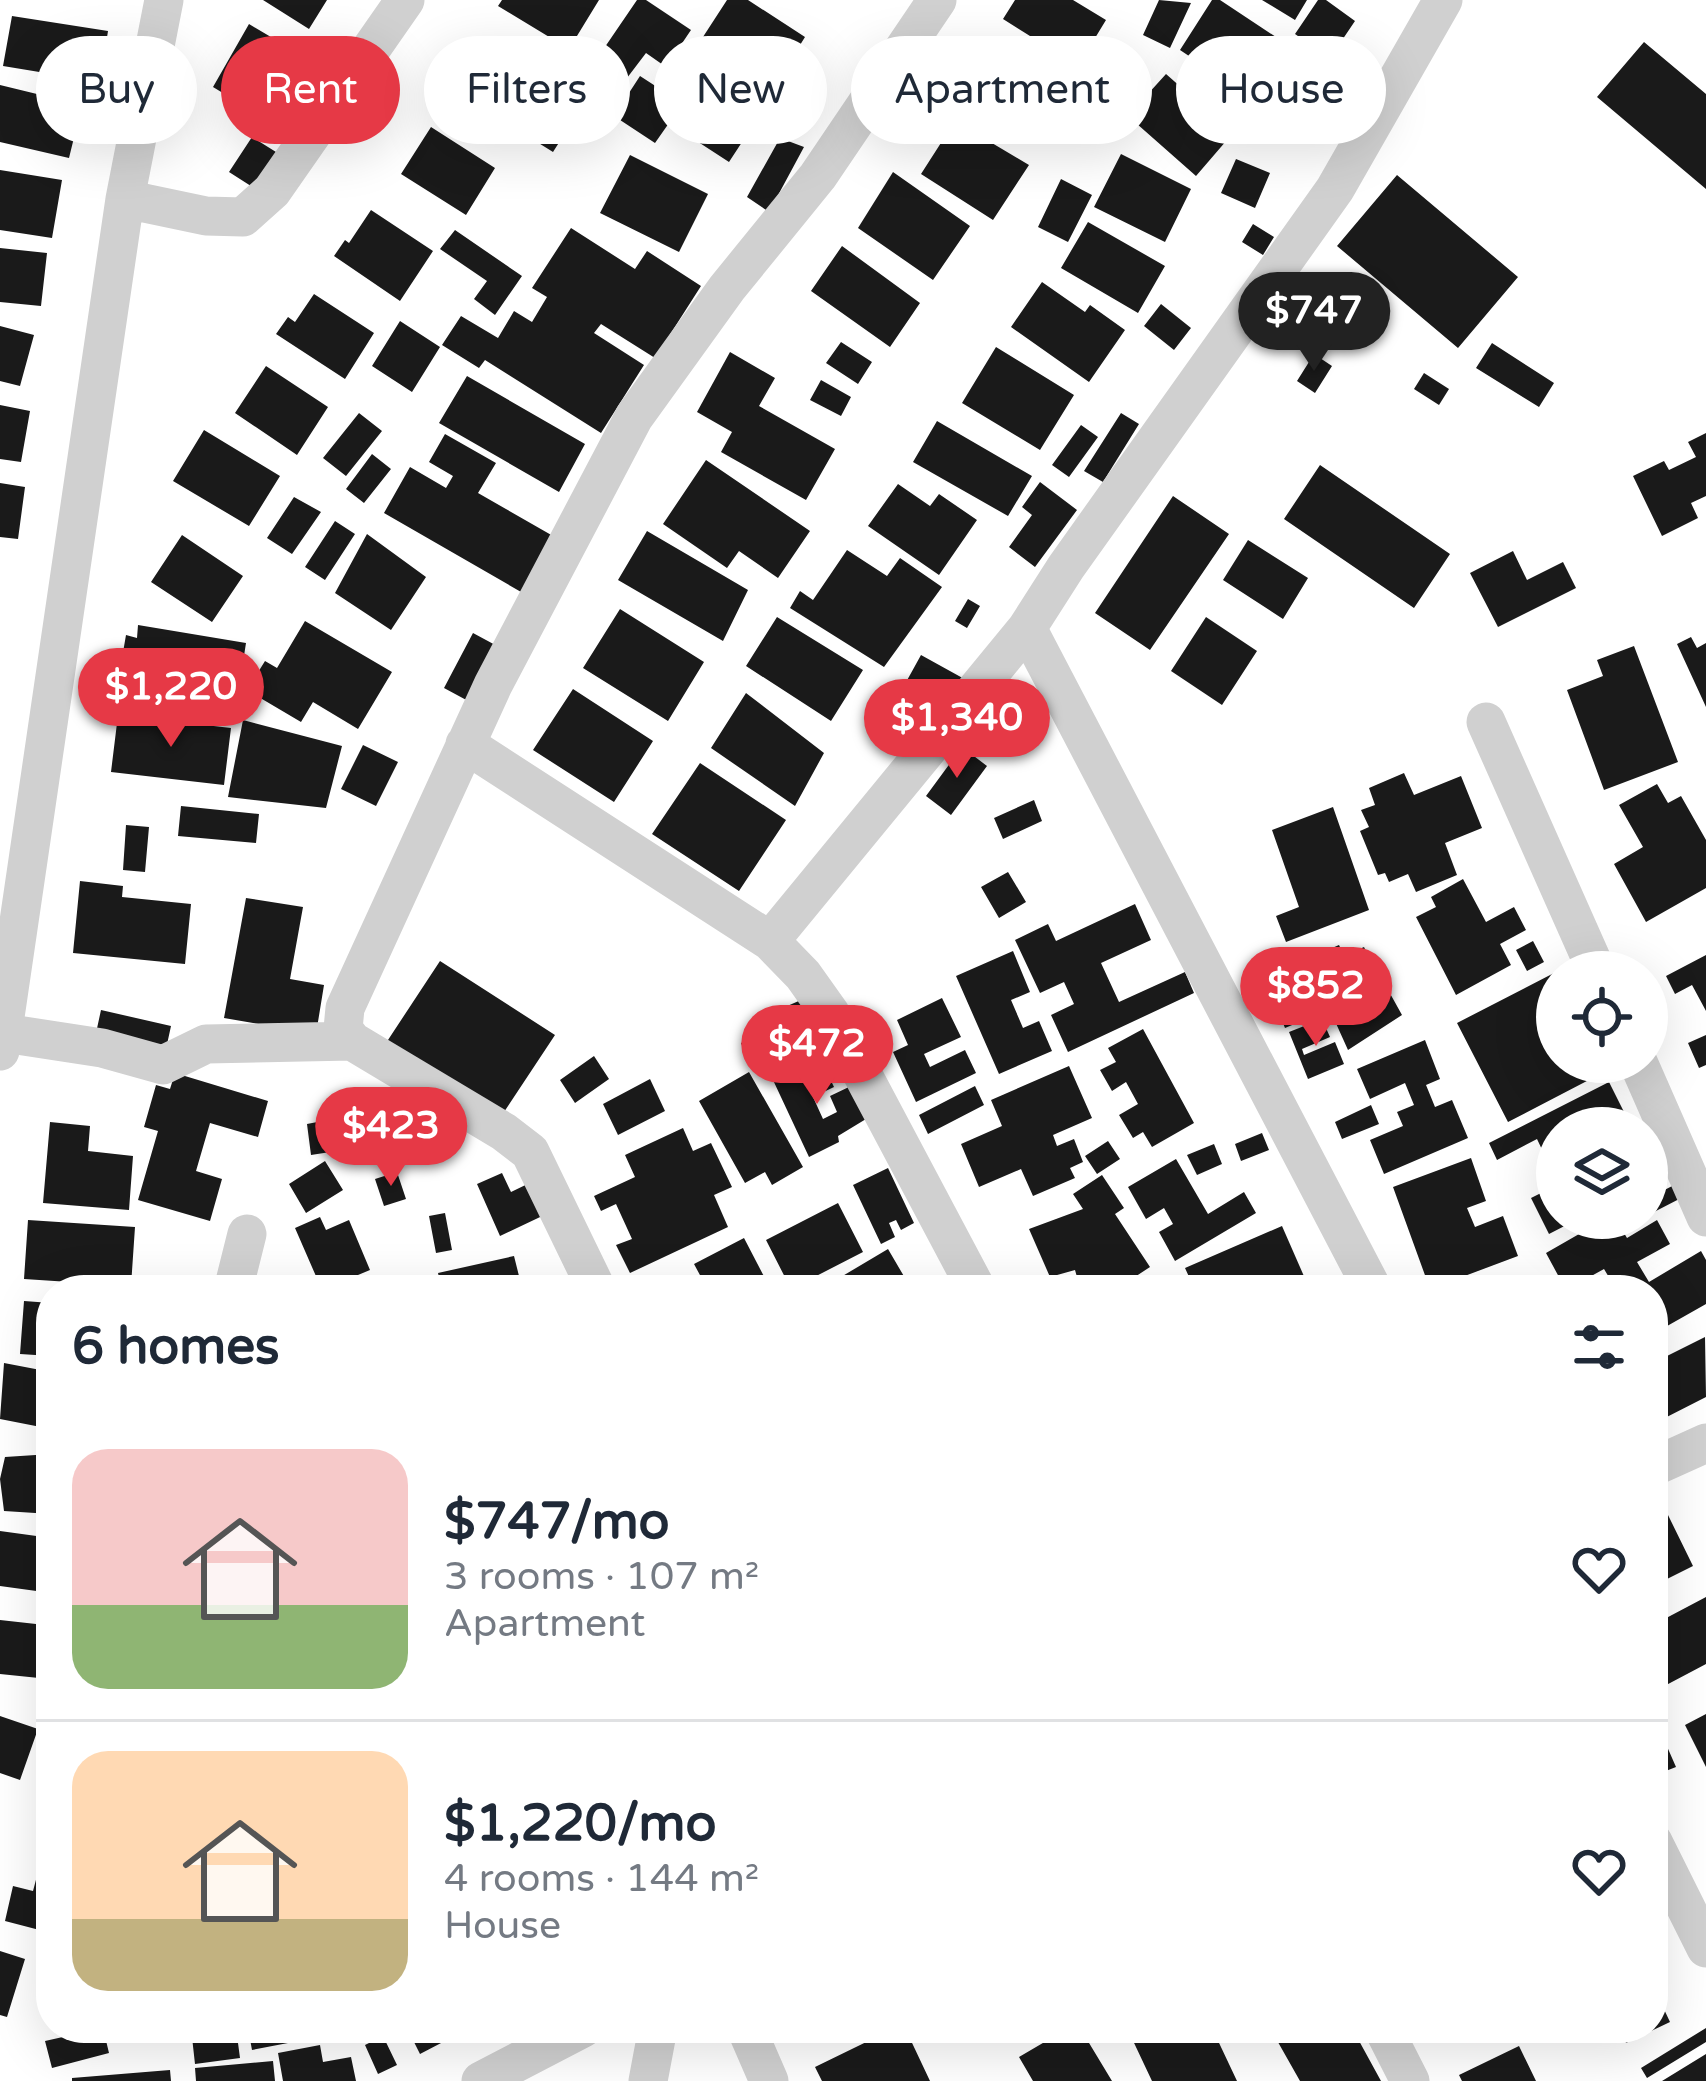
<!DOCTYPE html>
<html lang="en">
<head>
<meta charset="utf-8">
<style>
  body { margin:0; font-family:"Varela Round",sans-serif; background:#f2f2f3; color:#1f2937; height:100vh; display:flex; flex-direction:column; font-size:45px; white-space:nowrap }
  * { box-sizing:border-box; margin:0 }
  p { font-size:39px; color:#747a83 }
  .icon { flex:none; width:66px; height:66px; fill:none; stroke:currentColor; stroke-width:2; stroke-linecap:round; stroke-linejoin:round }
  .map { position:relative; flex:1; overflow:hidden }
  .drawer { position:absolute; left:36px; top:1275px; width:1632px; height:768px; display:flex; flex-direction:column; background:#fff; border-radius:48px; box-shadow:0 12px 48px #0002 }
  .drawer>* { flex:none }
  .guide { position:absolute; left:36px; top:36px; width:1635px; height:108px; display:flex; gap:24px }
  .tools { position:absolute; left:1536px; top:951px; display:grid; gap:24px }
  .tools a { display:grid; place-items:center; width:132px; height:132px; border-radius:50%; background:#fff; box-shadow:0 12px 48px #0002; font-size:60px }
  .price { position:absolute; translate:-50% -102px; padding:0 27px; border-radius:42px; background:#e63946; color:#fff; font-size:39px; line-height:78px; filter:drop-shadow(0 3px 6px #0008) }
  .price::after { content:''; position:absolute; left:50%; top:72px; width:36px; height:27px; margin-left:-18px; background:inherit; clip-path:polygon(0 0,100% 0,50% 100%) }
  .price.active { background:#222; color:#fff }
  ul { padding:0; list-style:none }
  li { display:flex; align-items:center; gap:36px; height:300px; padding:0 36px }
  li+li { border-top:3px solid #e0e1e3 }
  li span { display:grid; place-items:center; flex:none; width:336px; height:240px; border-radius:36px; color:#555 }
  li>.icon { margin-inline-start:auto }
  span .icon { width:144px; height:144px; fill:#fffc; stroke-width:1 }
  li b { font-size:51px }
  h2 { display:flex; justify-content:space-between; align-items:center; height:144px; padding:0 36px; font-size:51px }
  .tag { padding:0 42px; border-radius:54px; background:#fff; box-shadow:0 12px 48px #0002; font-size:42px; line-height:108px }
  .tag.active { background:#e63946; color:#fff }
  .map>svg:first-child { display:block }
  .building { fill:#1a1a1a }
  .lines { fill:none; stroke-linecap:round; stroke-linejoin:round }
  .street { stroke:#d0d0d0; stroke-width:39 }
</style>
</head>
<body>
<div class="map">
<svg width="1706" height="2081" viewBox="0 0 1706 2081">
  <rect width="100%" height="100%" fill="#fff"/>
  <path class="building" d="M 263,0 L 327,0 L 309,29 Z
    M 502,0 L 599,0 L 569,49 L 498,6 Z
    M 637,0 L 646,0 L 691,30 L 666,67 L 646,53 L 608,103 L 579,85 Z
    M 727,0 L 748,0 L 805,37 L 774,87 L 701,40 Z
    M 1015,0 L 1073,0 L 1106,20 L 1078,66 L 1003,19 Z
    M 1159,0 L 1191,3 L 1170,48 L 1143,35 Z
    M 1212,0 L 1220,0 L 1288,45 L 1252,98 L 1180,50 Z
    M 1262,0 L 1307,0 L 1295,20 Z
    M 1318,0 L 1326,0 L 1355,21 L 1330,58 L 1295,34 Z
    M 12,16 L 108,31 L 100,82 L 3,66 Z
    M 249,24 L 330,72 L 293,134 L 255,112 L 264,97 L 250,89 L 241,104 L 213,87 Z
    M 472,39 L 553,87 L 524,135 L 443,87 Z
    M 1644,42 L 1706,94 L 1706,189 L 1597,97 Z
    M 1006,45 L 1073,87 L 1043,133 L 976,91 Z
    M 697,67 L 763,110 L 729,162 L 669,123 L 655,143 L 614,116 L 640,76 L 677,100 Z
    M 1166,74 L 1233,133 L 1196,176 L 1128,116 Z
    M 0,85 L 82,105 L 69,158 L 0,142 Z
    M 564,101 L 579,111 L 553,152 L 537,142 Z
    M 955,121 L 1029,165 L 993,220 L 921,174 Z
    M 431,127 L 495,168 L 466,215 L 401,174 Z
    M 252,137 L 284,157 L 262,193 L 229,172 Z
    M 780,138 L 804,147 L 769,212 L 747,197 Z
    M 1121,154 L 1191,189 L 1165,242 L 1094,207 Z
    M 630,155 L 708,194 L 679,252 L 600,213 Z
    M 1236,159 L 1270,173 L 1255,208 L 1221,193 Z
    M 0,170 L 62,180 L 52,238 L 0,230 Z
    M 893,172 L 970,226 L 933,280 L 858,228 Z
    M 1397,175 L 1518,277 L 1458,348 L 1337,246 Z
    M 1061,179 L 1092,195 L 1068,242 L 1038,227 Z
    M 371,210 L 433,251 L 400,301 L 334,256 L 345,240 L 349,243 Z
    M 1088,222 L 1165,266 L 1138,313 L 1061,268 Z
    M 1253,224 L 1274,237 L 1263,255 L 1242,242 Z
    M 571,228 L 635,269 L 647,251 L 701,286 L 655,358 L 601,324 L 594,333 L 644,365 L 601,433 L 485,360 L 479,368 L 442,345 L 461,316 L 498,338 L 514,311 L 532,322 L 547,297 L 532,288 Z
    M 455,230 L 522,276 L 495,315 L 474,299 L 487,281 L 440,249 Z
    M 842,246 L 920,303 L 890,347 L 811,291 Z
    M 0,248 L 47,253 L 41,306 L 0,302 Z
    M 1042,282 L 1085,312 L 1090,305 L 1125,330 L 1089,382 L 1011,327 Z
    M 314,294 L 374,333 L 345,379 L 276,334 L 288,317 L 295,322 Z
    M 1161,304 L 1191,328 L 1174,350 L 1144,326 Z
    M 400,321 L 440,347 L 412,392 L 372,366 Z
    M 0,326 L 34,335 L 20,386 L 0,381 Z
    M 841,342 L 872,362 L 858,384 L 826,363 Z
    M 1492,343 L 1554,383 L 1539,407 L 1476,368 Z
    M 996,347 L 1074,395 L 1040,450 L 962,403 Z
    M 730,352 L 775,378 L 759,406 L 835,449 L 806,500 L 721,452 L 732,432 L 697,412 Z
    M 1314,354 L 1332,366 L 1315,393 L 1297,381 Z
    M 266,366 L 328,407 L 297,455 L 235,413 Z
    M 1424,373 L 1449,389 L 1439,405 L 1414,389 Z
    M 467,376 L 585,444 L 559,492 L 439,423 Z
    M 821,380 L 851,397 L 841,416 L 810,400 Z
    M 0,405 L 30,411 L 21,462 L 0,459 Z
    M 359,413 L 382,431 L 346,476 L 323,458 Z
    M 1121,413 L 1139,424 L 1103,482 L 1084,471 Z
    M 937,421 L 1032,476 L 1008,516 L 913,462 Z
    M 1081,425 L 1098,437 L 1069,477 L 1052,465 Z
    M 204,430 L 280,476 L 249,526 L 173,481 Z
    M 1706,433 L 1706,496 L 1691,503 L 1698,518 L 1662,536 L 1633,476 L 1664,461 L 1669,470 L 1696,457 L 1688,442 Z
    M 445,434 L 496,463 L 478,493 L 567,544 L 535,600 L 384,513 L 410,467 L 446,488 L 453,476 L 429,462 Z
    M 372,454 L 391,469 L 364,503 L 346,489 Z
    M 706,460 L 810,531 L 778,578 L 739,551 L 727,568 L 663,524 Z
    M 1320,465 L 1450,554 L 1414,608 L 1284,519 Z
    M 1040,482 L 1077,510 L 1035,567 L 1009,547 L 1032,515 L 1022,507 Z
    M 0,483 L 25,487 L 18,539 L 0,537 Z
    M 898,484 L 930,506 L 939,494 L 977,520 L 939,575 L 868,526 Z
    M 1173,496 L 1229,534 L 1150,650 L 1095,613 Z
    M 294,497 L 321,512 L 292,554 L 267,538 Z
    M 335,521 L 355,534 L 325,580 L 305,567 Z
    M 647,531 L 748,590 L 723,641 L 618,580 Z
    M 367,534 L 426,577 L 391,630 L 335,593 Z
    M 182,535 L 243,576 L 212,622 L 151,582 Z
    M 1248,540 L 1308,578 L 1283,619 L 1223,580 Z
    M 847,550 L 887,576 L 900,558 L 942,587 L 884,667 L 790,608 L 800,591 L 813,600 Z
    M 1513,551 L 1527,580 L 1563,562 L 1576,588 L 1498,627 L 1470,573 Z
    M 968,599 L 980,606 L 967,628 L 955,621 Z
    M 620,609 L 704,662 L 668,721 L 583,668 Z
    M 777,617 L 863,670 L 831,721 L 746,666 Z
    M 1206,617 L 1257,651 L 1222,705 L 1171,671 Z
    M 305,621 L 392,672 L 358,729 L 313,702 L 301,722 L 247,690 L 265,661 L 277,668 Z
    M 138,625 L 246,643 L 235,713 L 116,693 L 126,635 L 137,638 Z
    M 473,633 L 499,647 L 470,702 L 444,688 Z
    M 1691,637 L 1697,648 L 1706,643 L 1706,707 L 1677,644 Z
    M 1634,646 L 1678,762 L 1604,790 L 1567,690 L 1603,676 L 1597,660 Z
    M 921,655 L 968,681 L 951,709 L 905,684 Z
    M 573,689 L 653,741 L 614,802 L 533,750 Z
    M 746,693 L 824,753 L 795,806 L 711,748 Z
    M 118,715 L 231,728 L 224,785 L 111,772 Z
    M 243,720 L 342,746 L 326,808 L 228,797 Z
    M 987,720 L 1003,730 L 989,753 L 972,743 Z
    M 363,745 L 398,762 L 376,806 L 341,789 Z
    M 962,747 L 987,766 L 951,815 L 926,796 Z
    M 700,763 L 786,820 L 739,891 L 652,834 Z
    M 1404,773 L 1414,795 L 1461,776 L 1482,828 L 1445,843 L 1457,875 L 1416,892 L 1408,874 L 1389,882 L 1385,873 L 1378,875 L 1360,831 L 1369,827 L 1361,810 L 1375,805 L 1369,788 Z
    M 1657,784 L 1668,803 L 1681,796 L 1706,840 L 1706,888 L 1646,922 L 1614,864 L 1643,847 L 1619,805 Z
    M 1034,800 L 1042,821 L 1003,839 L 994,818 Z
    M 181,806 L 259,814 L 256,843 L 178,836 Z
    M 1333,807 L 1369,910 L 1286,942 L 1276,916 L 1299,907 L 1272,830 Z
    M 126,825 L 149,827 L 145,872 L 123,870 Z
    M 1008,872 L 1026,902 L 999,918 L 981,887 Z
    M 1463,879 L 1486,922 L 1514,907 L 1526,930 L 1500,944 L 1511,965 L 1456,995 L 1416,917 L 1436,907 L 1431,897 Z
    M 80,881 L 123,886 L 122,897 L 191,904 L 185,964 L 73,953 Z
    M 246,898 L 303,907 L 290,979 L 324,985 L 316,1034 L 224,1018 Z
    M 1135,904 L 1151,940 L 1101,963 L 1119,1002 L 1185,972 L 1194,993 L 1068,1052 L 1051,1015 L 1074,1004 L 1064,982 L 1040,993 L 1015,940 L 1048,924 L 1056,941 Z
    M 1533,941 L 1544,962 L 1527,971 L 1516,950 Z
    M 1339,945 L 1344,956 L 1364,947 L 1374,969 L 1357,977 L 1366,997 L 1387,988 L 1402,1015 L 1348,1050 L 1307,959 Z
    M 1013,951 L 1030,992 L 1011,1000 L 1023,1028 L 1039,1021 L 1052,1051 L 999,1074 L 956,976 Z
    M 1706,955 L 1706,1011 L 1692,985 L 1675,994 L 1666,976 Z
    M 440,961 L 555,1035 L 500,1118 L 386,1043 Z
    M 1554,973 L 1557,1062 L 1604,1062 L 1608,1070 L 1508,1122 L 1457,1023 Z
    M 810,996 L 824,1029 L 790,1043 L 776,1011 Z
    M 1314,996 L 1321,1013 L 1285,1028 L 1278,1011 Z
    M 942,998 L 961,1037 L 924,1054 L 930,1067 L 965,1050 L 976,1073 L 916,1102 L 893,1052 L 908,1045 L 897,1020 Z
    M 101,1010 L 171,1026 L 166,1049 L 96,1033 Z
    M 1322,1019 L 1330,1037 L 1302,1049 L 1304,1055 L 1335,1042 L 1344,1064 L 1308,1079 L 1289,1032 Z
    M 1143,1029 L 1194,1123 L 1152,1147 L 1143,1132 L 1133,1138 L 1119,1115 L 1138,1104 L 1126,1082 L 1112,1091 L 1100,1070 L 1116,1062 L 1108,1048 Z
    M 775,1030 L 785,1056 L 752,1069 L 741,1043 Z
    M 1706,1035 L 1706,1065 L 1699,1068 L 1688,1043 Z
    M 1425,1040 L 1440,1079 L 1426,1085 L 1435,1107 L 1452,1100 L 1468,1138 L 1384,1174 L 1370,1140 L 1403,1126 L 1397,1112 L 1414,1105 L 1405,1083 L 1370,1099 L 1357,1069 Z
    M 594,1056 L 609,1079 L 575,1103 L 560,1080 Z
    M 820,1058 L 834,1087 L 813,1097 L 823,1119 L 837,1112 L 830,1096 L 851,1086 L 866,1119 L 838,1136 L 839,1142 L 809,1157 L 773,1080 Z
    M 1069,1066 L 1092,1118 L 1053,1135 L 1057,1146 L 1074,1139 L 1083,1162 L 1070,1168 L 1075,1178 L 1033,1196 L 1021,1169 L 979,1187 L 961,1144 L 1002,1126 L 991,1100 Z
    M 749,1072 L 803,1167 L 772,1185 L 765,1172 L 745,1183 L 699,1101 Z
    M 175,1073 L 268,1101 L 258,1137 L 210,1123 L 196,1171 L 222,1179 L 210,1221 L 138,1200 L 158,1131 L 144,1127 L 156,1085 L 170,1089 Z
    M 650,1079 L 665,1111 L 618,1135 L 603,1104 Z
    M 1609,1082 L 1632,1128 L 1557,1128 L 1557,1153 L 1546,1158 L 1537,1139 L 1497,1160 L 1489,1143 Z
    M 975,1086 L 984,1105 L 928,1134 L 919,1115 Z
    M 1371,1105 L 1379,1124 L 1342,1139 L 1335,1122 Z
    M 338,1118 L 343,1150 L 311,1155 L 307,1124 Z
    M 50,1122 L 90,1126 L 88,1151 L 133,1156 L 129,1210 L 43,1203 Z
    M 683,1128 L 693,1151 L 711,1143 L 732,1187 L 714,1195 L 728,1227 L 630,1273 L 616,1245 L 632,1239 L 616,1204 L 601,1211 L 594,1196 L 635,1177 L 625,1155 Z
    M 1262,1133 L 1269,1150 L 1241,1161 L 1235,1144 Z
    M 1108,1141 L 1120,1159 L 1097,1174 L 1085,1156 Z
    M 1214,1144 L 1222,1164 L 1197,1175 L 1187,1155 Z
    M 1471,1158 L 1486,1201 L 1467,1208 L 1475,1227 L 1503,1216 L 1518,1256 L 1430,1289 L 1393,1187 Z
    M 1176,1159 L 1208,1214 L 1244,1192 L 1256,1213 L 1175,1261 L 1159,1232 L 1173,1224 L 1164,1208 L 1146,1219 L 1128,1187 Z
    M 325,1161 L 343,1190 L 306,1213 L 289,1184 Z
    M 888,1168 L 914,1223 L 901,1230 L 896,1220 L 889,1223 L 895,1237 L 881,1244 L 853,1185 Z
    M 397,1172 L 406,1199 L 384,1206 L 375,1179 Z
    M 502,1173 L 511,1192 L 542,1177 L 557,1209 L 500,1236 L 477,1184 Z
    M 1102,1175 L 1124,1208 L 1115,1214 L 1150,1267 L 1115,1290 L 1070,1290 L 1079,1284 L 1075,1270 L 1050,1277 L 1029,1229 L 1083,1209 L 1073,1194 Z
    M 1678,1183 L 1685,1196 L 1654,1212 L 1647,1199 Z
    M 1557,1185 L 1557,1218 L 1580,1218 L 1549,1234 L 1531,1198 Z
    M 838,1203 L 863,1252 L 791,1289 L 766,1240 Z
    M 445,1213 L 452,1250 L 436,1253 L 429,1216 Z
    M 320,1217 L 326,1230 L 349,1220 L 370,1270 L 322,1290 L 295,1228 Z
    M 1607,1218 L 1615,1218 L 1627,1238 L 1657,1220 L 1670,1244 L 1637,1262 L 1649,1282 L 1701,1251 L 1706,1260 L 1706,1304 L 1653,1334 L 1653,1290 L 1603,1290 L 1613,1284 L 1604,1269 L 1566,1290 L 1546,1253 Z
    M 28,1220 L 135,1227 L 131,1286 L 24,1279 Z
    M 1282,1226 L 1310,1290 L 1195,1290 L 1185,1268 Z
    M 744,1238 L 770,1288 L 708,1290 L 694,1264 Z
    M 888,1249 L 912,1290 L 819,1290 Z
    M 514,1256 L 521,1284 L 495,1290 L 442,1290 L 438,1273 Z
    M 1513,1275 L 1519,1287 L 1537,1278 L 1543,1290 L 1484,1290 Z
    M 24,1301 L 51,1303 L 51,1356 L 20,1354 Z
    M 1705,1337 L 1706,1397 L 1653,1424 L 1653,1363 Z
    M 4,1363 L 51,1372 L 51,1429 L 0,1419 Z
    M 51,1454 L 51,1514 L 4,1511 L 0,1479 L 5,1457 Z
    M 1668,1515 L 1693,1566 L 1653,1586 L 1653,1522 Z
    M 0,1531 L 51,1538 L 51,1593 L 0,1586 Z
    M 1706,1597 L 1706,1664 L 1653,1692 L 1653,1625 Z
    M 0,1620 L 45,1625 L 39,1678 L 0,1674 Z
    M 1706,1714 L 1706,1767 L 1685,1725 Z
    M 0,1716 L 38,1729 L 20,1780 L 0,1773 Z
    M 1658,1726 L 1676,1767 L 1653,1776 L 1653,1728 Z
    M 37,1876 L 51,1879 L 51,1933 L 5,1921 L 13,1886 L 33,1891 Z
    M 0,1951 L 25,1959 L 7,2017 L 0,2015 Z
    M 1653,1986 L 1670,2022 L 1626,2043 L 1619,2028 L 1653,2028 Z
    M 103,2028 L 109,2053 L 52,2068 L 45,2041 Z
    M 191,2028 L 236,2028 L 240,2058 L 195,2064 Z
    M 248,2028 L 285,2028 L 288,2043 L 252,2050 Z
    M 407,2028 L 436,2028 L 443,2042 L 420,2054 Z
    M 895,2028 L 905,2028 L 930,2081 L 822,2081 L 815,2067 Z
    M 1045,2028 L 1080,2028 L 1112,2081 L 1033,2081 L 1019,2057 L 1048,2040 L 1042,2030 Z
    M 1127,2028 L 1212,2028 L 1237,2081 L 1152,2081 Z
    M 1270,2028 L 1352,2028 L 1381,2081 L 1300,2081 Z
    M 1706,2028 L 1706,2042 L 1647,2078 L 1641,2068 Z
    M 383,2036 L 397,2065 L 378,2074 L 365,2045 Z
    M 320,2045 L 323,2062 L 351,2057 L 356,2081 L 283,2081 L 278,2053 Z
    M 1519,2046 L 1536,2081 L 1462,2081 L 1459,2075 Z
    M 1706,2054 L 1706,2081 L 1662,2081 Z
    M 273,2061 L 275,2081 L 196,2081 L 195,2068 Z
    M 170,2070 L 171,2081 L 72,2081 L 72,2078 Z"/>
  <g class="lines">
    <path class="street" d="M 125,199 L 206,216 L 243,217 L 272,191 L 405,0
      M 1027,628 L 1373,1290
      M 1486,722 L 1597,972
      M 465,744 L 770,941
      M 4,1033 L 102,1048 L 163,1065 L 206,1044 L 352,1041
      M 0,1051 L 125,199 L 164,0
      M 1638,1062 L 1706,1217
      M 233,1290 L 247,1234
      M 597,1290 L 530,1152 L 504,1132 L 352,1041 L 343,1029 L 345,1008 L 493,685 L 634,417 L 727,288 L 818,176 L 937,0
      M 977,1290 L 830,1013 L 803,975 L 770,941 L 1027,628 L 1066,567 L 1335,189 L 1443,0
      M 1653,1467 L 1706,1443
      M 1653,1842 L 1706,1948
      M 746,2028 L 769,2081
      M 1383,2028 L 1410,2081
      M 481,2081 L 583,2028
      M 648,2081 L 658,2028"/>
  </g>
</svg>
<div class="tools">
<a><svg class="icon" aria-label="locate" viewBox="0 0 24 24"><circle cx="12" cy="12" r="6"/><path d="M12 2v4M12 18v4M2 12h4M18 12h4"/></svg></a>
<a><svg class="icon" aria-label="layers" viewBox="0 0 24 24"><path d="M12 4l9 5-9 5-9-5zM3 14l9 5 9-5"/></svg></a>
</div>
<b class="price active" style="left:1314px;top:374px">$747</b>
<b class="price" style="left:171px;top:750px">$1,220</b>
<b class="price" style="left:957px;top:781px">$1,340</b>
<b class="price" style="left:1316px;top:1049px">$852</b>
<b class="price" style="left:817px;top:1107px">$472</b>
<b class="price" style="left:391px;top:1189px">$423</b>
<div class="guide">
<a class="tag">Buy</a>
<a class="tag active">Rent</a>
<a class="tag">Filters</a>
<a class="tag">New</a>
<a class="tag">Apartment</a>
<a class="tag">House</a>
</div>
<section class="drawer">
<h2>6 homes<svg class="icon" aria-label="filters" viewBox="0 0 24 24"><path d="M4 7h16M4 17h16"/><circle cx="9" cy="7" r="2"/><circle cx="15" cy="17" r="2"/></svg></h2>
<ul>
<li><span style="background:linear-gradient(#f6c9c9 65%,#8fb573 0)"><svg class="icon" aria-label="home" viewBox="0 0 24 24"><path d="M3 11l9-7 9 7M6 9v11h12V9"/></svg></span><div><b>$747/mo</b><p>3 rooms · 107 m²</p><p>Apartment</p></div><svg class="icon" aria-label="heart" viewBox="0 0 24 24"><path d="M12 20l-8-8c-3-5 5-10 8-4 3-6 11-1 8 4z"/></svg></li>
<li><span style="background:linear-gradient(#ffd9b3 70%,#c2b280 0)"><svg class="icon" aria-label="home" viewBox="0 0 24 24"><path d="M3 11l9-7 9 7M6 9v11h12V9"/></svg></span><div><b>$1,220/mo</b><p>4 rooms · 144 m²</p><p>House</p></div><svg class="icon" aria-label="heart" viewBox="0 0 24 24"><path d="M12 20l-8-8c-3-5 5-10 8-4 3-6 11-1 8 4z"/></svg></li>
</ul>
</section>
</div>
</body>
</html>
